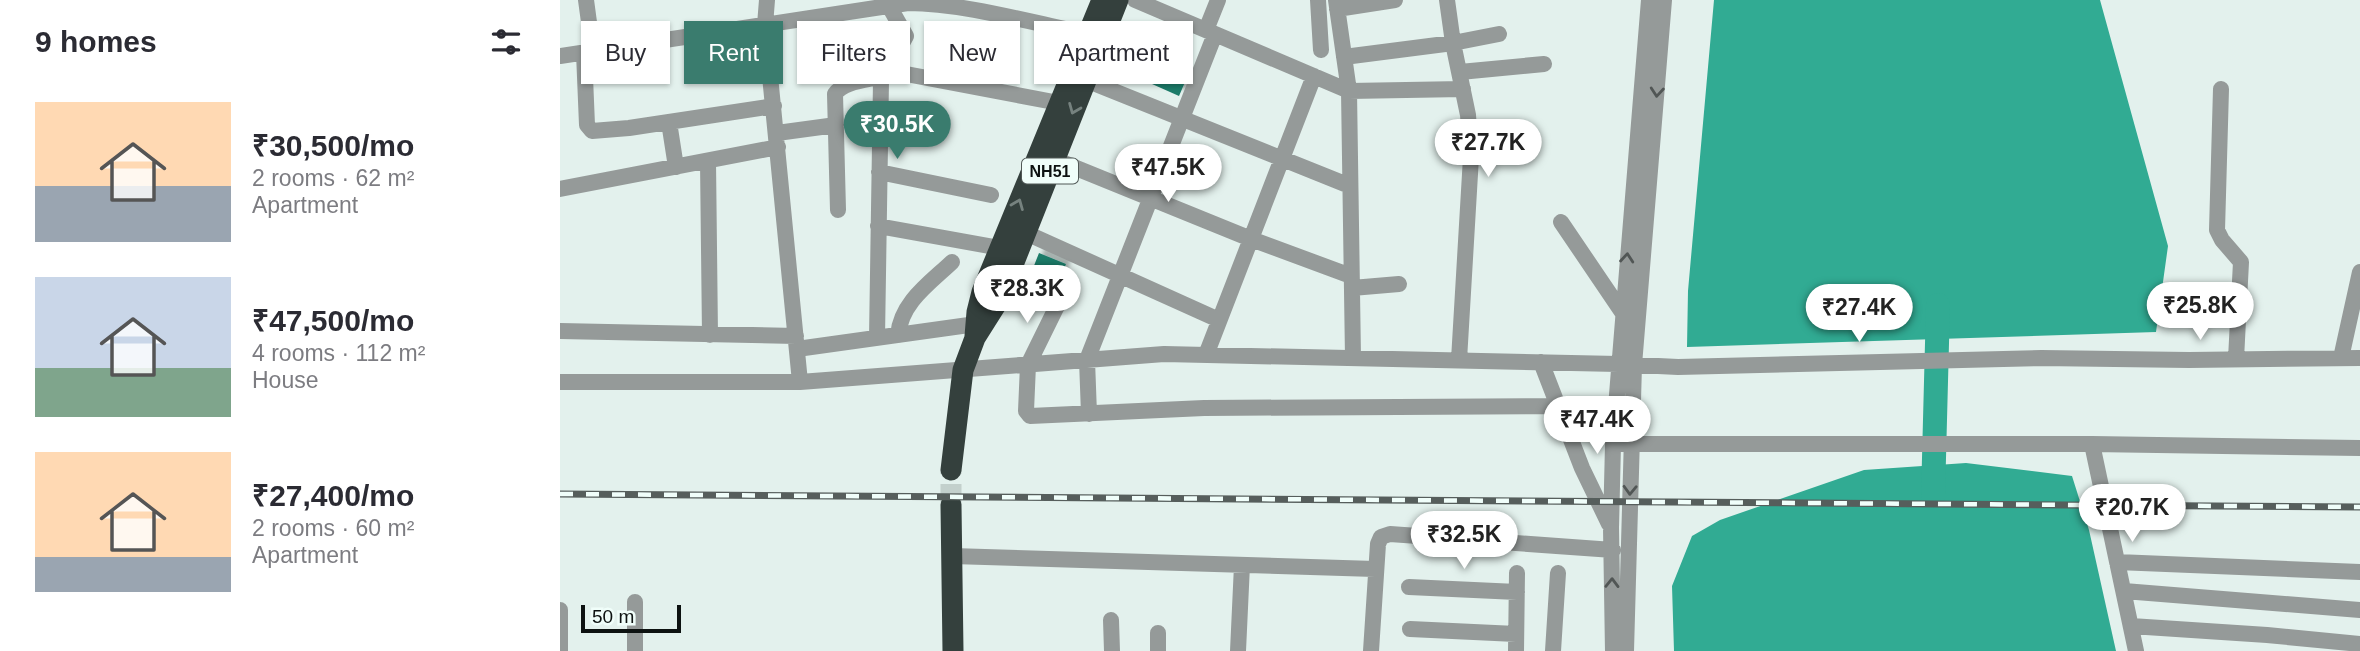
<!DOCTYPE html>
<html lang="en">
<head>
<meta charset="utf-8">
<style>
  body { margin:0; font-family:Arial,sans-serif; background:#f2f2f3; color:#2b2b33; height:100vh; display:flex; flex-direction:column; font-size:26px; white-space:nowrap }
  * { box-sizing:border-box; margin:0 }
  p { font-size:23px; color:#7c7c81 }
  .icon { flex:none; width:38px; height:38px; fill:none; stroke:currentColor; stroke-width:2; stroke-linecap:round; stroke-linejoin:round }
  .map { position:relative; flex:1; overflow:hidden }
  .drawer { display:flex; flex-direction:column; background:#fff; width:560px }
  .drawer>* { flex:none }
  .banner { position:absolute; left:21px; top:21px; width:665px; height:63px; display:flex; gap:14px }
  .scale { position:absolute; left:21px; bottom:18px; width:100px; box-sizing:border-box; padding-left:7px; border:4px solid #0d1211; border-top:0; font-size:19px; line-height:24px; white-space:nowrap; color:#0d1211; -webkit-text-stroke:5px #f0fefa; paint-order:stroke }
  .price { position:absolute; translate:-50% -60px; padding:0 16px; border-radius:24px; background:#fff; color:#222; font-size:23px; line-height:46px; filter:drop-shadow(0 2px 4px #0008) }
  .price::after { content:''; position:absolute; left:50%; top:42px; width:21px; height:16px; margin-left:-10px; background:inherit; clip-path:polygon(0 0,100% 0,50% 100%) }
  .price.current { background:#3a7c6e; color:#fff }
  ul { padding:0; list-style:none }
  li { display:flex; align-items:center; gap:21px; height:175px; padding:0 35px }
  li span { display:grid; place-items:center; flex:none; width:196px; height:140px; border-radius:0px; color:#555 }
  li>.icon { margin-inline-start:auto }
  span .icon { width:84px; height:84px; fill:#fffc; stroke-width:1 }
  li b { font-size:30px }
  h2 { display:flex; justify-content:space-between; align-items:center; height:84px; padding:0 35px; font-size:30px }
  .pill { padding:0 24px; border-radius:0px; background:#fff; box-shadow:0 2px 5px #0004; font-size:24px; line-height:63px }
  .pill.current { background:#3a7c6e; color:#fff }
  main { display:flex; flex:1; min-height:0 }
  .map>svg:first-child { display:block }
  .water { fill:#31ab93 }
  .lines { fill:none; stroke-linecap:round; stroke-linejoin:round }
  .river { stroke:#31ab93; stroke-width:24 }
  .building { fill:#1d7b69; filter:url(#shadow) }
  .highway-tunnel { stroke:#c3d0cc; stroke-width:21; stroke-dasharray:21 10; stroke-linecap:butt }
  .minor { stroke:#959a99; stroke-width:16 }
  .highway { stroke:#34403d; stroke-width:21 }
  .rail-casing { stroke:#565e5c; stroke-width:7 }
  .rail { stroke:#f0fefa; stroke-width:4.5; stroke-dasharray:13; stroke-linecap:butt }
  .oneway { stroke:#515655 }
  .oneway2 { stroke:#76827f }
  .labels { text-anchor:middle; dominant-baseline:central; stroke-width:6; stroke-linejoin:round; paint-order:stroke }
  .shield { fill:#f0fefa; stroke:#515957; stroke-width:2 }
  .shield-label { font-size:16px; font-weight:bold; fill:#0d1211 }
</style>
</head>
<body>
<main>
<section class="drawer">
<h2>9 homes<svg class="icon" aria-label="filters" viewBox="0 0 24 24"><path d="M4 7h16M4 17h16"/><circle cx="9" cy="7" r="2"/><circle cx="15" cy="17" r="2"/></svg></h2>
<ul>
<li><span style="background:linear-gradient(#ffd9b3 60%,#9aa5b1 0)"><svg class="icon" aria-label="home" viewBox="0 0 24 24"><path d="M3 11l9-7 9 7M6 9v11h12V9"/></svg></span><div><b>₹30,500/mo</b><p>2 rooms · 62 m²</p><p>Apartment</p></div></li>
<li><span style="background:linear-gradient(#c9d6e8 65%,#7fa58c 0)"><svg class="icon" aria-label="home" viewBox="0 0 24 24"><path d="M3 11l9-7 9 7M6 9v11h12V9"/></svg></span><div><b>₹47,500/mo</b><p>4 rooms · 112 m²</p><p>House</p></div></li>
<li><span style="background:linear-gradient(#ffd9b3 75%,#9aa5b1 0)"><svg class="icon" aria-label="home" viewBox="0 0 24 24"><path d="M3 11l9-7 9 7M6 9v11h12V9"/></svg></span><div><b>₹27,400/mo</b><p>2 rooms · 60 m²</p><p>Apartment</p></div></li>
</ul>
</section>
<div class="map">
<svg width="1800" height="651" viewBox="0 0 1800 651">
  <defs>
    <filter id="shadow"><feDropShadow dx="6" dy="-6" stdDeviation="2" flood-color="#0004"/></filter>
  </defs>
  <rect width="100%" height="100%" fill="#e3f1ed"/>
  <path class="water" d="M 1154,0 L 1540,0 L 1608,246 L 1596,332 L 1127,347 L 1128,291 Z
    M 1406,463 L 1512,476 L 1529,530 L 1556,651 L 1114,651 L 1112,586 L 1132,536 L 1160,520 L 1304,470 Z"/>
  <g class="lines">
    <path class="river" d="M 1373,496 L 1378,305"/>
  </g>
  <path class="building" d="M 592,59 L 628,75 L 619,96 L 583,80 Z
    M 479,253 L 506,264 L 494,293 L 491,296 L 466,286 Z"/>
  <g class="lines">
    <path class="highway-tunnel" d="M 391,505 L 391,470"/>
    <path class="minor" d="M 26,0 L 33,52
      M 207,0 L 205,25 L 240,382
      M 575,0 L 789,91 L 903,89
      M 758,0 L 761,50
      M 776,0 L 789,91 L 793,358
      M 887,0 L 893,43 L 908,115 L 911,157 L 899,360
      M 777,9 L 835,0
      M 266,16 L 266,71
      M 646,30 L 658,0
      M 24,53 L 27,125 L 32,131 L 69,128 L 214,106
      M 0,56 L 348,3 C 403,3 473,23 528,34
      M 784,57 L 893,43 L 939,34
      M 325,70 L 499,103
      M 900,72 L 984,64
      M 526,80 L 790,186
      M 1661,89 L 1657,230 L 1662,240 L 1681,262 L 1676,359
      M 109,122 L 116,167
      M 217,133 L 276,125
      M 494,159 L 691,239 L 791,276
      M 148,161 L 150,335
      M 319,172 L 431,195
      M 0,189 L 218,147
      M 278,210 L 275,94 C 283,81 309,80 323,76
      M 1001,222 L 1062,312
      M 318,226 L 440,248
      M 466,233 L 659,320
      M 792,288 L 839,284
      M 499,302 L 468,365 L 466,411 L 470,416 L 644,408 L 997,406
      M 0,331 L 236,336
      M 338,335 C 341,302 370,283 392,262
      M 317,338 L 321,81 L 346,36 L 329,6
      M 237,349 L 416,324
      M 646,355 L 754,76
      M 1781,358 L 1800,272
      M 981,362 L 1022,468 L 1049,524
      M 0,382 L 240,382 L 604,354 L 1058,364 L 1118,367 L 1481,358 L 1629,360 L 1800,358
      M 529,414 L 527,360 L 655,34
      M 1053,444 L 1532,444 L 1800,448
      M 1532,444 L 1576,651
      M 392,556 L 815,569
      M 1557,562 L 1800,572
      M 849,587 L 957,592
      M 1564,591 L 1800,610
      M 75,602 L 75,651
      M 0,610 L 0,651
      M 551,620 L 552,651
      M 1571,626 L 1707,635 L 1800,644
      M 850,629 L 956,634
      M 598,651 L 598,633
      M 678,651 L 682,565
      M 811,651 L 818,544 L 821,537 L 830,534 L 1053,550
      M 956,651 L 957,573
      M 993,651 L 998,573
      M 1053,651 L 1051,528 L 1053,444 L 1089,0
      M 1066,651 L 1074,365 L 1104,0"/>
    <path class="highway" d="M 415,336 L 417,312 L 422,292 L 542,0
      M 391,470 L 403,370 L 415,338 L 439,300 L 558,0
      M 391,505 L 393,651"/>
    <defs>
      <path id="rail" d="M 0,494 L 1800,507"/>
    </defs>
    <use href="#rail" class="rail-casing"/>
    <use href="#rail" class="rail"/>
  </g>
  <defs><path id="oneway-chevron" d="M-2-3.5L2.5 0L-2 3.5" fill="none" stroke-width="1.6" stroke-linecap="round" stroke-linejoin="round" transform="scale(1.75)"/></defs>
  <g class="oneway">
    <use href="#oneway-chevron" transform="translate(1097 92) rotate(95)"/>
    <use href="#oneway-chevron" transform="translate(1067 258) rotate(-85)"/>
    <use href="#oneway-chevron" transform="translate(1070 490) rotate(92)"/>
    <use href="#oneway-chevron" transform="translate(1052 583) rotate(-89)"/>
  </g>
  <g class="oneway2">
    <use href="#oneway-chevron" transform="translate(514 109) rotate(112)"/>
    <use href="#oneway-chevron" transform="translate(458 204) rotate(-68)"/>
  </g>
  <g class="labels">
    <rect class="shield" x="462" y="158.5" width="56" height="25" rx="5"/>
    <g class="shield-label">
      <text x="490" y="171">NH51</text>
    </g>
  </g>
</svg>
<div class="scale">50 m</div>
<b class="price current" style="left:337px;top:161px">₹30.5K</b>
<b class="price" style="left:928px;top:179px">₹27.7K</b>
<b class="price" style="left:608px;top:204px">₹47.5K</b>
<b class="price" style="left:467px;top:325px">₹28.3K</b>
<b class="price" style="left:1640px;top:342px">₹25.8K</b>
<b class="price" style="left:1299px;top:344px">₹27.4K</b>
<b class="price" style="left:1037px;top:456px">₹47.4K</b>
<b class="price" style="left:1572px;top:544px">₹20.7K</b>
<b class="price" style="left:904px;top:571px">₹32.5K</b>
<div class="banner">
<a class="pill">Buy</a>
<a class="pill current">Rent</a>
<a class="pill">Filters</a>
<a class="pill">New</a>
<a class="pill">Apartment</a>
</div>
</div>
</main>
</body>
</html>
